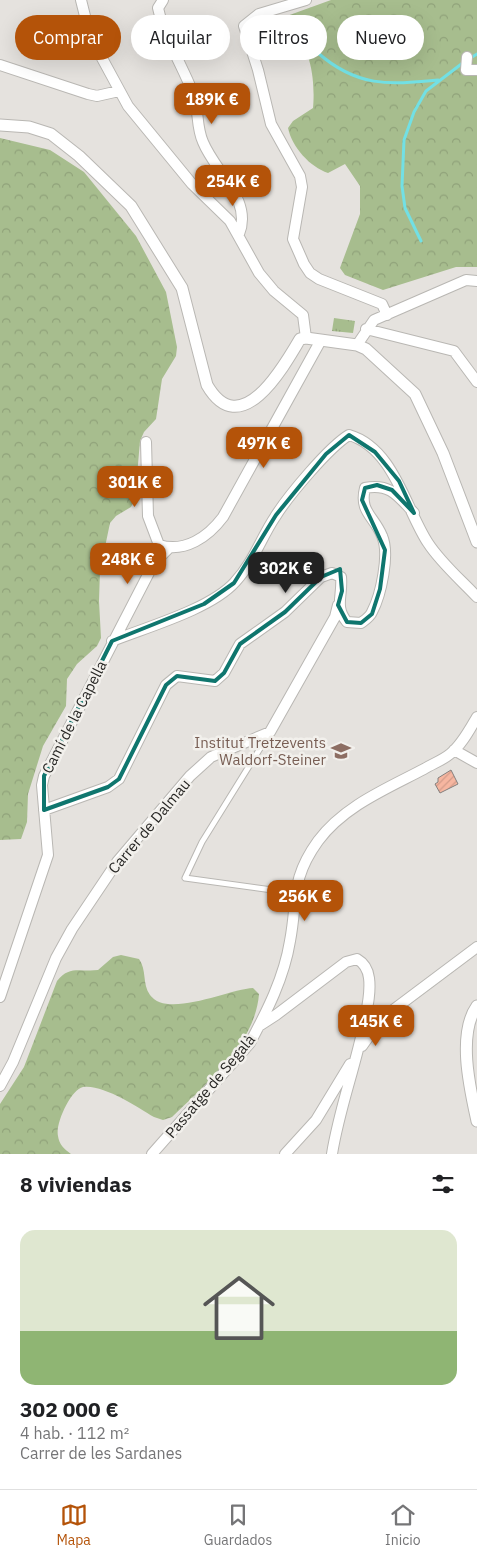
<!DOCTYPE html>
<html lang="es">
<head>
<meta charset="utf-8">
<style>
  body { margin:0; font-family:"IBM Plex Sans",sans-serif; background:#f6f6f6; color:#202124; height:100vh; display:flex; flex-direction:column; font-size:19px; white-space:nowrap }
  * { box-sizing:border-box; margin:0 }
  p { font-size:16px; color:#757577 }
  .icon { flex:none; width:28px; height:28px; fill:none; stroke:currentColor; stroke-width:2; stroke-linecap:round; stroke-linejoin:round }
  .map { position:relative; height:1154px; overflow:hidden }
  .drawer { display:flex; flex-direction:column; background:#fff; flex:1 }
  .drawer>* { flex:none }
  .banner { position:absolute; left:15px; top:15px; width:448px; height:45px; display:flex; gap:10px }
  .price { position:absolute; translate:-50% -42px; padding:0 11px; border-radius:10px; background:#b45309; color:#fff; font-size:16px; line-height:32px; filter:drop-shadow(0 1px 2px #0008) }
  .price::after { content:''; position:absolute; left:50%; top:30px; width:15px; height:11px; margin-left:-8px; background:inherit; clip-path:polygon(0 0,100% 0,50% 100%) }
  .price.on { background:#222; color:#fff }
  ul { padding:0; list-style:none }
  li { display:grid; align-content:center; gap:10px; height:265px; padding:0 20px }
  li+li { border-top:1px solid #e0e0e0 }
  li span { display:grid; place-items:center; height:155px; border-radius:15px; color:#555 }
  li>.icon { margin-inline-start:auto }
  span .icon { width:90px; height:90px; fill:#fffc; stroke-width:1 }
  li b { font-size:21px }
  h2 { display:flex; justify-content:space-between; align-items:center; height:60px; padding:0 20px; font-size:21px }
  .pill { padding:0 18px; border-radius:22px; background:#fff; box-shadow:0 5px 20px #0002; font-size:18px; line-height:45px }
  .pill.on { background:#b45309; color:#fff }
  .tabs { display:flex; justify-content:space-around; align-items:center; height:70px; border-top:1px solid #e0e0e0; background:#fff; font-size:14px; color:#757577 }
  .tabs a { display:grid; justify-items:center; gap:2px }
  .tabs .on { color:#b45309 }
  .map>svg:first-child { display:block }
  .grass { fill:url(#grass-tufts) }
  .forest { fill:url(#forest-crowns) }
  .lines { fill:none; stroke-linecap:round; stroke-linejoin:round }
  .stream { stroke:#72e0e4; stroke-width:3 }
  .building { fill:url(#building-hatch); stroke:#84807e }
  .service-casing { stroke:#b9b7b3; stroke-width:7 }
  .minor-casing { stroke:#b9b7b3; stroke-width:12 }
  .tertiary-casing { stroke:#b9b7b3; stroke-width:13 }
  .service { stroke:#fff; stroke-width:5 }
  .minor { stroke:#fff; stroke-width:10 }
  .tertiary { stroke:#fff; stroke-width:11 }
  .marked { fill:none; stroke:#0f766e; stroke-width:4; stroke-linejoin:round }
  .labels { text-anchor:middle; dominant-baseline:central; stroke-width:5; stroke-linejoin:round; paint-order:stroke }
  .street-label { font-size:15px; fill:#272624; stroke:#f2f0ec }
  .education-label { font-size:15px; fill:#785e54; stroke:#f2f0ec; text-anchor:end }
</style>
</head>
<body>
<div class="map">
<svg width="477" height="1154" viewBox="0 0 477 1154">
  <defs>
    <pattern id="grass-tufts" width="24" height="20" patternUnits="userSpaceOnUse" patternTransform="scale(1.25)"><rect width="24" height="20" fill="#a7bd8e"/><path d="M3 7l-1-3M5 7V3M7 7l1-3M15 17l-1-3M17 17v-4M19 17l1-3" fill="none" stroke="#90a27a"/></pattern>
    <pattern id="forest-crowns" width="20" height="18" patternUnits="userSpaceOnUse" patternTransform="scale(1.25)"><rect width="20" height="18" fill="#a7bd8e"/><path d="M2 6a3 3 0 1 1 6 0M12 15a3 3 0 1 1 6 0" fill="none" stroke="#90a27a"/></pattern>
    <pattern id="building-hatch" width="6" height="6" patternUnits="userSpaceOnUse" patternTransform="scale(1.25)"><rect width="6" height="6" fill="#f6b6a0"/><path d="M-1 1l2-2M0 6l6-6M5 7l2-2" fill="none" stroke="#d39c8a"/></pattern>
  </defs>
  <rect width="100%" height="100%" fill="#e5e2de"/>
  <path class="grass" d="M 334,318 L 355,321 L 353,333 L 332,331 Z"/>
  <path class="forest" d="M 331,0 L 477,0 L 477,267 L 456,267 L 383,290 L 345,275 L 340,268 L 360,214 L 360,186 L 345,164 L 328,173 C 310,167 292,147 288,128 L 293,121 L 313,108 C 315,88 313,45 292,37 L 277,42 L 265,34 L 266,26 L 273,21 Z
    M 0,138 L 50,150 L 84,172 L 136,236 L 166,292 L 177,347 L 176,356 L 162,379 L 156,419 L 144,432 L 140,441 L 135,499 L 131,507 L 116,516 L 110,523 L 100,571 L 99,601 L 101,638 L 97,646 L 77,664 L 67,679 L 66,706 L 43,746 L 28,794 L 27,822 L 21,839 L 0,840 Z
    M 121,955 L 139,959 C 147,970 142,984 150,995 C 167,1019 229,989 253,988 L 259,994 C 255,1045 206,1084 172,1117 L 163,1120 L 154,1117 C 137,1107 103,1084 83,1087 C 71,1089 55,1124 58,1136 C 59,1144 64,1149 71,1154 L 0,1154 L 0,1104 L 24,1067 L 57,981 C 69,965 80,972 98,970 L 113,957 Z"/>
  <g class="lines">
    <path class="stream" d="M 318,53 C 357,87 388,85 438,80
      M 469,59 L 477,54
      M 421,241 L 405,208 L 402,186 L 404,140 L 414,112 L 426,91 L 464,62"/>
  </g>
  <path class="building" d="M 451,770 L 458,784 L 440,793 L 435,784 L 438,782 L 438,778 Z"/>
  <g class="lines">
    <defs>
      <path id="service" d="M 269,734 L 202,842 L 185,878 L 294,893"/>
      <path id="minor" d="M 81,0 L 90,36 L 128,106 L 192,184 L 230,221 L 259,273 L 274,291 L 303,315 L 306,338
        M 163,0 L 158,8 C 165,39 182,65 193,93 C 199,109 196,127 203,142 C 215,172 253,200 239,234
        M 306,0 L 259,14 L 244,26 L 258,70 L 271,124 L 300,176 L 302,187 L 293,239 L 304,264 L 310,273 L 319,279 L 382,304 L 387,315
        M 467,57 L 466,70 L 477,70
        M 0,65 L 88,94 L 97,96 L 119,91
        M 366,329 L 454,351 L 477,382
        M 357,345 L 374,320 L 466,280 L 477,281
        M 146,442 L 148,516 L 159,545 C 185,553 208,537 223,517 L 321,340
        M 112,641 C 147,627 211,609 235,582 C 253,563 261,538 275,517 C 288,496 329,447 349,435 C 394,448 406,510 428,543 C 441,563 461,580 477,597
        M 454,750 L 477,763
        M 44,810 L 108,787 L 119,779 L 166,685 L 177,676 L 215,681 L 224,673 L 240,644 L 285,612 L 321,577 L 332,573 L 341,577 C 343,596 334,606 347,622 L 361,623 C 365,620 370,617 372,612 C 381,595 390,554 382,536 C 374,516 359,512 365,488 C 390,483 398,496 414,513
        M 0,997 L 48,855 L 42,785 L 44,776 L 154,563 L 169,548
        M 259,1026 L 276,1015 L 346,962 L 357,959 C 364,963 368,970 369,978 C 371,993 367,1009 364,1024 C 355,1068 339,1110 332,1154
        M 362,1046 L 381,1019 L 477,947
        M 0,1086 L 13,1062 L 56,958 L 72,929 L 117,862 L 190,776 L 211,757 L 270,732 L 335,617 L 338,605
        M 152,1154 L 250,1043 C 267,1011 284,978 290,941 C 298,899 290,880 318,841 C 344,806 386,789 424,769 C 432,764 443,760 450,754 C 461,746 470,729 477,717
        M 285,1154 L 316,1120 L 350,1064"/>
      <path id="tertiary" d="M 0,125 L 29,127 L 51,134 L 79,156 L 131,206 L 182,288 L 207,385 C 240,442 282,370 300,339 L 306,338 L 357,345 L 366,349 L 415,394 L 443,453 L 477,542
        M 477,1006 C 457,1034 470,1089 477,1121"/>
    </defs>
    <use href="#service" class="service-casing"/>
    <use href="#minor" class="minor-casing"/>
    <use href="#tertiary" class="tertiary-casing"/>
    <use href="#service" class="service"/>
    <use href="#minor" class="minor"/>
    <use href="#tertiary" class="tertiary"/>
  </g>
  <path class="marked" d="M 349,435 L 375,452 L 399,481 L 414,513 L 392,490 L 377,485 L 365,488 L 362,500 L 385,550 L 380,589 L 372,614 L 361,623 L 347,622 L 338,605 L 342,591 L 340,569 L 321,577 L 285,612 L 240,644 L 224,673 L 215,681 L 177,676 L 166,685 L 119,779 L 108,787 L 44,810 L 44,776 L 112,641 L 204,604 L 234,583 L 276,515 L 326,454 Z"/>
  <defs>
    <symbol id="school-bare" viewBox="-9 -9 18 18"><path d="M0-5L7-2L0 1L-7-2ZM-4 1L0 2.5L4 1V4Q0 6-4 4Z" fill="#8d6e63" stroke="#f2f0ec" stroke-width="2.5" paint-order="stroke"/></symbol>
  </defs>
  <g fill-rule="evenodd">
    <use href="#school-bare" x="327" y="737" width="28" height="28"/>
  </g>
  <g class="labels">
    <g class="street-label">
      <text transform="translate(74 717) rotate(-63)">Camí de la Capella</text>
      <text transform="translate(149 826) rotate(-50)">Carrer de Dalmau</text>
      <text transform="translate(210 1086) rotate(-50)">Passatge de Segalà</text>
    </g>
    <g class="education-label">
      <text x="326" y="742">Institut Tretzevents<tspan x="326" dy="17">Waldorf-Steiner</tspan></text>
    </g>
  </g>
</svg>
<b class="price" style="left:212px;top:125px">189K €</b>
<b class="price" style="left:233px;top:207px">254K €</b>
<b class="price" style="left:264px;top:469px">497K €</b>
<b class="price" style="left:135px;top:508px">301K €</b>
<b class="price" style="left:128px;top:585px">248K €</b>
<b class="price on" style="left:286px;top:594px">302K €</b>
<b class="price" style="left:305px;top:922px">256K €</b>
<b class="price" style="left:376px;top:1047px">145K €</b>
<div class="banner">
<a class="pill on">Comprar</a>
<a class="pill">Alquilar</a>
<a class="pill">Filtros</a>
<a class="pill">Nuevo</a>
</div>
</div>
<section class="drawer">
<h2>8 viviendas<svg class="icon" aria-label="filters" viewBox="0 0 24 24"><path d="M4 7h16M4 17h16"/><circle cx="9" cy="7" r="2"/><circle cx="15" cy="17" r="2"/></svg></h2>
<ul>
<li><span style="background:linear-gradient(#dfe7d0 65%,#8fb573 0)"><svg class="icon" aria-label="home" viewBox="0 0 24 24"><path d="M3 11l9-7 9 7M6 9v11h12V9"/></svg></span><div><b>302 000 €</b><p>4 hab. · 112 m²</p><p>Carrer de les Sardanes</p></div></li>
</ul>
</section>
<nav class="tabs">
<a class="on"><svg class="icon" aria-label="map" viewBox="0 0 24 24"><path d="M3 6l6-2 6 2 6-2v14l-6 2-6-2-6 2zM9 4v14M15 6v14"/></svg>Mapa</a>
<a><svg class="icon" aria-label="saved" viewBox="0 0 24 24"><path d="M7 4h10v16l-5-4-5 4z"/></svg>Guardados</a>
<a><svg class="icon" aria-label="home" viewBox="0 0 24 24"><path d="M3 11l9-7 9 7M6 9v11h12V9"/></svg>Inicio</a>
</nav>
</body>
</html>
